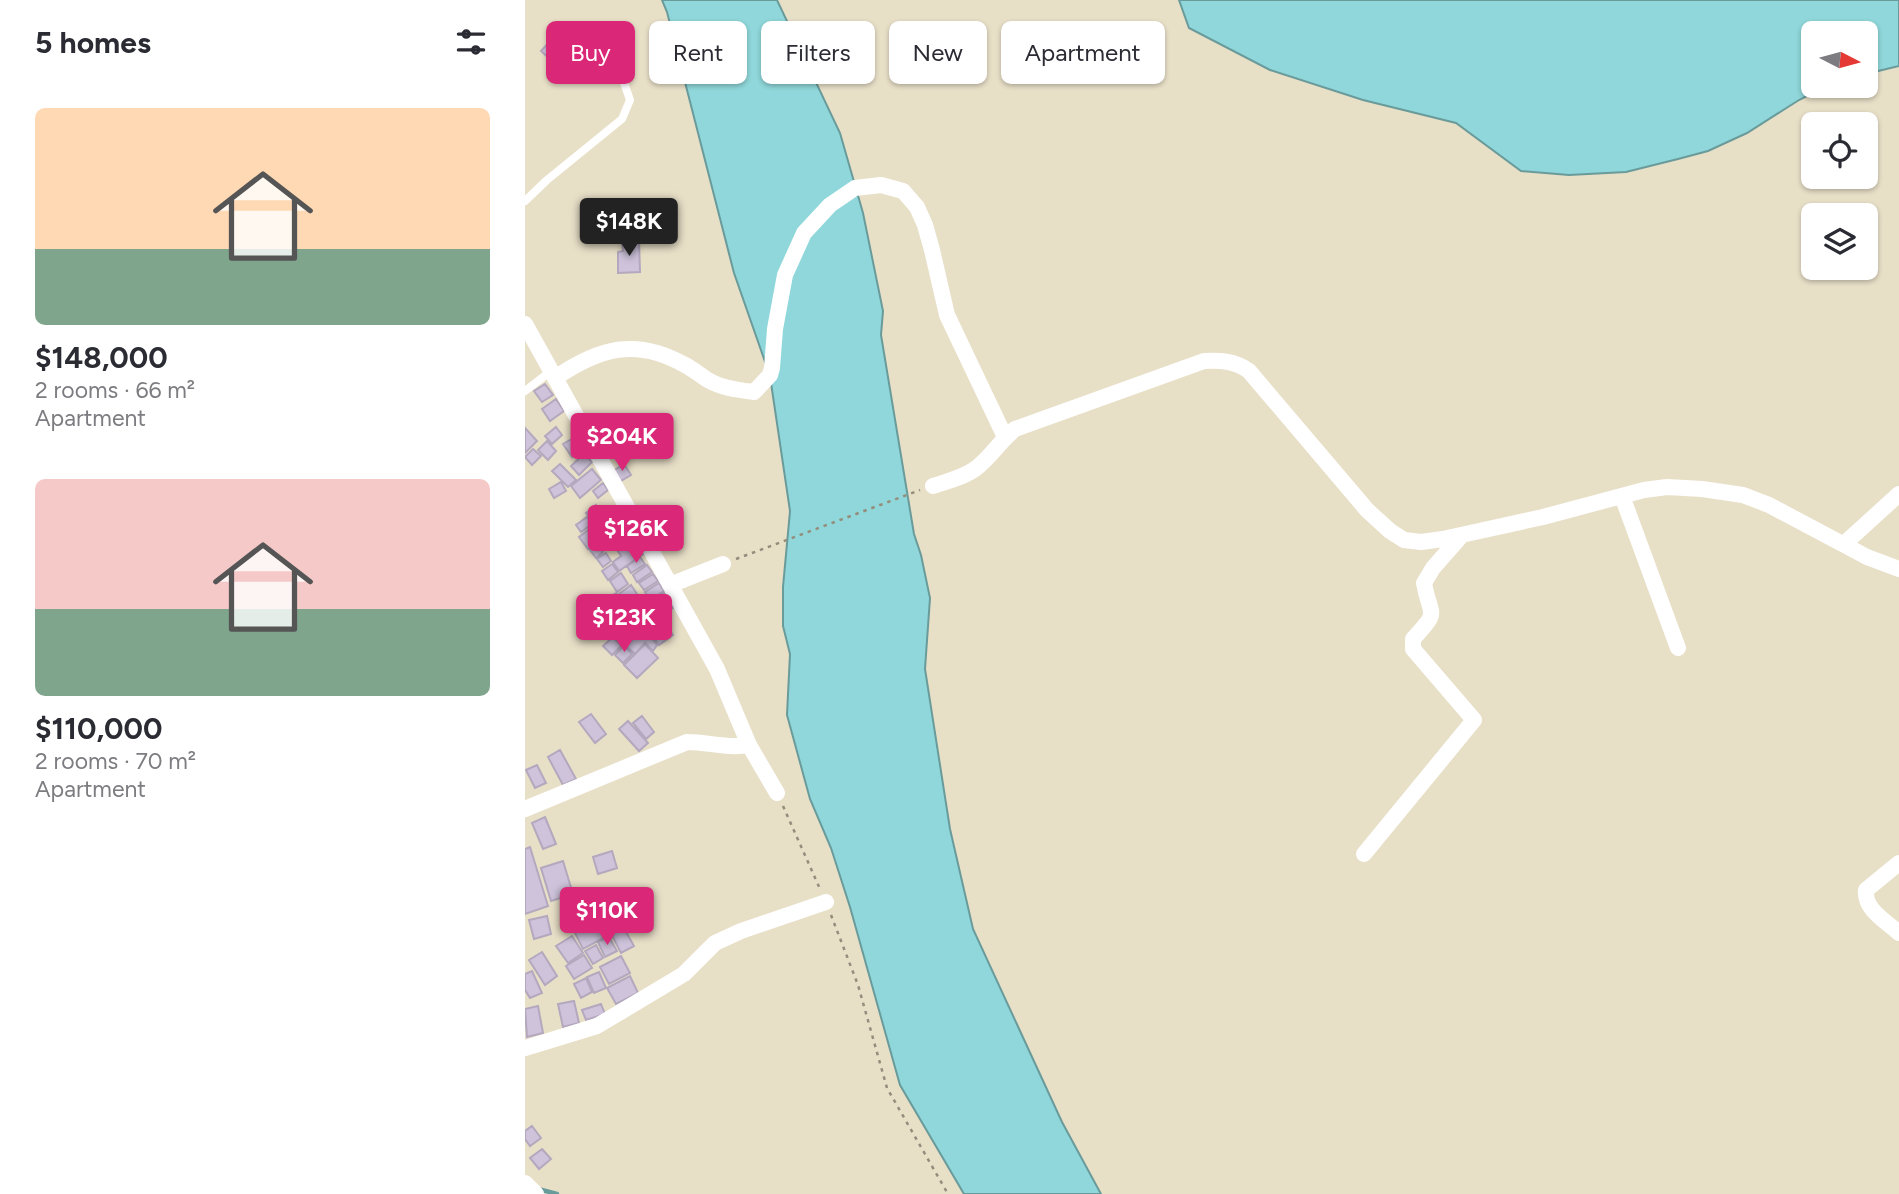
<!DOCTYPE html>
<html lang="en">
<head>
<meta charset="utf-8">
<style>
  body { margin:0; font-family:Figtree,sans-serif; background:#f2f2f3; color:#2b2b33; height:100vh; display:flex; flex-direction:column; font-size:26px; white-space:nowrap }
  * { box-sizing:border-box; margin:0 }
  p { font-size:23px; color:#7c7c81 }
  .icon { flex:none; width:38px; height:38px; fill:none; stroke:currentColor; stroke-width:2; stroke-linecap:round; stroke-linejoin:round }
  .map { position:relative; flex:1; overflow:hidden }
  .drawer { display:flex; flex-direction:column; background:#fff; width:525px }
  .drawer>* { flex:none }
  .guide { position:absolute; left:21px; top:21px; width:665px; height:63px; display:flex; gap:14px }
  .needle { width:46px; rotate:96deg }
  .tools { position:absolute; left:1276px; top:21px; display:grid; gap:14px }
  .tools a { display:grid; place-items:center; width:77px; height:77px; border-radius:10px; background:#fff; box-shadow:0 2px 5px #0004; font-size:35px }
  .price { position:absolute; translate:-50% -60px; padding:0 16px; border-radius:7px; background:#db2777; color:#fff; font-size:23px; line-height:46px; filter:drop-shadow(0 2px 4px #0008) }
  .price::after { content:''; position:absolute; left:50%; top:42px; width:21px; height:16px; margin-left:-10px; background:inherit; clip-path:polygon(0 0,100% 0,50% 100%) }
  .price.on { background:#222; color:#fff }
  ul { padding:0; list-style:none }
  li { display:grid; align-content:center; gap:14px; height:371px; padding:0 35px }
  li span { display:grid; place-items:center; height:217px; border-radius:10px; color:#555 }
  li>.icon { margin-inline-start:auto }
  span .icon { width:126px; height:126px; fill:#fffc; stroke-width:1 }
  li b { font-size:30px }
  h2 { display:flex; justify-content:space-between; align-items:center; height:84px; padding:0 35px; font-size:30px }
  .pill { padding:0 24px; border-radius:10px; background:#fff; box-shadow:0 2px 5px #0004; font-size:24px; line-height:63px }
  .pill.on { background:#db2777; color:#fff }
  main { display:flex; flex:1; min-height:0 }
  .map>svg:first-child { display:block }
  .water { fill:#8fd7da; stroke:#6a9b9b; stroke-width:2 }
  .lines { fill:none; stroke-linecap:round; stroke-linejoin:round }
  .stream { stroke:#6a9b9b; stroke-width:4.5 }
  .building { fill:#cec3da; stroke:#b3a8be; stroke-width:2 }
  .path { stroke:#948d7c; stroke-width:2.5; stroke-dasharray:3.5 5; stroke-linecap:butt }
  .lane { stroke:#fff; stroke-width:8 }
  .street { stroke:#fff; stroke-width:16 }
</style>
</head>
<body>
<main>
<section class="drawer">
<h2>5 homes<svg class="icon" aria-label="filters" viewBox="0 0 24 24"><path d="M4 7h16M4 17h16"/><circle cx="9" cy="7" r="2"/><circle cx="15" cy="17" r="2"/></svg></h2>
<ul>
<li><span style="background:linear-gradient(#ffd9b3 65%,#7fa58c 0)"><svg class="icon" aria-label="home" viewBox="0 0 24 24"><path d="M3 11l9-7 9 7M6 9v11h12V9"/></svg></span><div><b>$148,000</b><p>2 rooms · 66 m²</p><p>Apartment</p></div></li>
<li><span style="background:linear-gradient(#f6c9c9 60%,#7fa58c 0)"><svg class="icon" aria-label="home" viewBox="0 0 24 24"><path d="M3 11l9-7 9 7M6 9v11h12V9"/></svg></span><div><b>$110,000</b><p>2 rooms · 70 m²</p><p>Apartment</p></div></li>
</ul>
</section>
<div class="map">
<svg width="1374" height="1194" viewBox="0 0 1374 1194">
  <rect width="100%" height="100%" fill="#e8dfc7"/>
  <path class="water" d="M 137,0 L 252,0 L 315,133 L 338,213 L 358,311 L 356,335 L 389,534 L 396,555 L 405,598 L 400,669 L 425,829 L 448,929 L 537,1122 L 576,1194 L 439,1194 L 375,1085 L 325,907 L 306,848 L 285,799 L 262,715 L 265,654 L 258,626 L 258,587 L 265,511 L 245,376 L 209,273 L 142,12 Z
    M 654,0 L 1374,0 L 1374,66 L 1341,74 L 1340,33 L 1288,33 L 1288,86 L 1301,86 L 1274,100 L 1222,133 L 1183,151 L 1153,159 L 1101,172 L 1044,175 L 996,171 L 931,123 L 838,100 L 745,70 L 664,28 Z"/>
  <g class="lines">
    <path class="stream" d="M 13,1189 L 32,1194"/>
  </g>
  <path class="building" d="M 28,38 L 40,50 L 28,62 L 16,51 Z
    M 114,241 L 115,272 L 93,273 L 93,252 L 98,251 L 97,242 Z
    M 20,384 L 28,395 L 17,402 L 9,391 Z
    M 31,399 L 39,411 L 25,421 L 17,409 Z
    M 31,427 L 37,435 L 27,444 L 20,436 Z
    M 0,428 L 12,441 L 0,453 Z
    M 50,437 L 58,449 L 47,457 L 38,444 Z
    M 22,441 L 31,451 L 23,460 L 13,450 Z
    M 8,449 L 16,456 L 7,465 L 0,457 Z
    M 59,454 L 67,462 L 54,475 L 46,466 Z
    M 35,464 L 51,480 L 43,487 L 27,471 Z
    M 99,464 L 106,475 L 94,482 L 88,471 Z
    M 67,469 L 76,480 L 55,498 L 46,486 Z
    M 36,482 L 41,491 L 29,498 L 24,489 Z
    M 78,483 L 83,490 L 73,498 L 68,491 Z
    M 71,505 L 79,515 L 69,523 L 61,513 Z
    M 62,517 L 67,524 L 56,532 L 51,525 Z
    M 80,518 L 88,531 L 77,538 L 69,526 Z
    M 133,520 L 140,532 L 127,540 L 120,528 Z
    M 67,527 L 76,539 L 63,549 L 54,537 Z
    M 106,537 L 118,554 L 94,571 L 88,562 L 96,556 L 91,548 Z
    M 72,545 L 78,552 L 71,558 L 65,550 Z
    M 81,553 L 86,561 L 78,567 L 72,559 Z
    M 115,557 L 120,564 L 106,573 L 102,566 Z
    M 87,564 L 93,572 L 83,580 L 77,571 Z
    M 122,565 L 127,572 L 112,582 L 108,575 Z
    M 96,573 L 103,584 L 92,592 L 85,581 Z
    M 128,574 L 133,581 L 119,590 L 114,583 Z
    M 134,583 L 139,591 L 125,600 L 120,592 Z
    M 106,585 L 114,597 L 101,606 L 94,594 Z
    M 91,593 L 100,606 L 89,613 L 80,600 Z
    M 139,593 L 148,608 L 136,616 L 126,602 Z
    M 79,601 L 88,614 L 80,620 L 71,607 Z
    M 70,608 L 79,620 L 70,627 L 61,616 Z
    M 118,608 L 127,621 L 109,634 L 100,622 Z
    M 140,623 L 148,635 L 134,645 L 126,634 Z
    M 100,626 L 108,636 L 97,645 L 89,635 Z
    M 120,629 L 132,645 L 128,651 L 120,643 L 110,654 L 100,645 Z
    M 88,637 L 96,646 L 87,655 L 78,646 Z
    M 120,644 L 133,658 L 112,678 L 99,665 Z
    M 99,646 L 107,654 L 98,663 L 90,655 Z
    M 66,714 L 81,734 L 70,743 L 54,722 Z
    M 117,716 L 129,732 L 121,739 L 108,723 Z
    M 103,721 L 123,743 L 114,751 L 94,729 Z
    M 35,750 L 51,779 L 38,785 L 23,757 Z
    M 12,765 L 21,783 L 10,788 L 1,770 Z
    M 20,817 L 31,844 L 18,849 L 7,823 Z
    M 5,847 L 23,906 L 0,914 L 0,849 Z
    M 87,851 L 92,868 L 73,874 L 68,857 Z
    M 38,861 L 48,894 L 26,901 L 16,868 Z
    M 91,914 L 109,946 L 96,953 L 79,920 Z
    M 73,915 L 84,935 L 58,949 L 48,929 Z
    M 22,916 L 26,934 L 9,939 L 4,920 Z
    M 47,936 L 58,953 L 43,963 L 31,946 Z
    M 84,937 L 92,951 L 80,957 L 73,942 Z
    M 71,945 L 78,958 L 68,964 L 60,951 Z
    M 17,952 L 32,976 L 20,985 L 4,960 Z
    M 59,955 L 67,968 L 49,979 L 41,966 Z
    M 96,956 L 105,973 L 84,984 L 75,967 Z
    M 7,971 L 17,993 L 5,998 L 0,990 L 0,974 Z
    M 74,972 L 81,988 L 69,993 L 62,977 Z
    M 105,976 L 113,993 L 91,1004 L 82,988 Z
    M 61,978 L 67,992 L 56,998 L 49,984 Z
    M 49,1001 L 54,1023 L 38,1027 L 33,1004 Z
    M 76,1004 L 80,1014 L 61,1020 L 57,1010 Z
    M 13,1006 L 18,1033 L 2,1037 L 0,1009 Z
    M 7,1126 L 16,1138 L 5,1146 L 0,1139 L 0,1131 Z
    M 17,1149 L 26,1159 L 14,1169 L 5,1158 Z"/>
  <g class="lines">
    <path class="path" d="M 211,559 L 395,490
      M 258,806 L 295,889
      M 306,915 L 333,985 L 362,1088 L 423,1194"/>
    <path class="lane" d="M 0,201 L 22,180 L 97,119 L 105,100 L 88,51
      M 0,391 L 26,371"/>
    <path class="street" d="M 0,324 L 192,669 L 224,745 L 252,793
      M 30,378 C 74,348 111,337 160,365 C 168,369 175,375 183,380 C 196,388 214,390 229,392 L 245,375 L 247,368 L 250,329 L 260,275 L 279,233 L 305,205 L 330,188 L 356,185 L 378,191 L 392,207 L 400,225 L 407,250 L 422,315 L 480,437
      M 408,486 C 422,481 438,478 450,469 C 465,458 475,441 490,429 L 679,361 C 696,360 710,361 724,371 L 842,510 L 865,531 L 879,540 L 896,542 L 918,539 L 1018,517 L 1119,490 L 1142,487 L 1177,489 L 1218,495 L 1244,505 L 1342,557 L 1374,569
      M 1097,496 L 1153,648
      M 1319,544 L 1374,494
      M 145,585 L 198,564
      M 0,809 L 162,742 C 184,742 202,749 224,745
      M 839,854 L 949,720 L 888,649 L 888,639 C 916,609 905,618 899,583 L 908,568 L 937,535
      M 1374,863 L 1341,890 C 1339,910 1361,921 1374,933
      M 0,1048 L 72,1026 L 159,974 L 190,943 L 216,931 L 301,902
      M 0,1183 L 11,1194"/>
  </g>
</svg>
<div class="tools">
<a><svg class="needle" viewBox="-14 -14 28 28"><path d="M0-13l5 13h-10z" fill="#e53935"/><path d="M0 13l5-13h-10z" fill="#7c7c81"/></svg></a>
<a><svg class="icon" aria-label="locate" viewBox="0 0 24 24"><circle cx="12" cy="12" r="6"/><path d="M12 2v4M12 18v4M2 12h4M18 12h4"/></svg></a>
<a><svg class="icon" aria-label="layers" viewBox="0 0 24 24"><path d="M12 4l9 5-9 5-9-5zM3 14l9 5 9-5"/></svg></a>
</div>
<b class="price on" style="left:104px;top:258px">$148K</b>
<b class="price" style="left:97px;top:473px">$204K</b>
<b class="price" style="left:111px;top:565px">$126K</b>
<b class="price" style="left:99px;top:654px">$123K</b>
<b class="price" style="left:82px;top:947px">$110K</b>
<div class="guide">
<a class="pill on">Buy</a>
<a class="pill">Rent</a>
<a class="pill">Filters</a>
<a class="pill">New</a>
<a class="pill">Apartment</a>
</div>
</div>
</main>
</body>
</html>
